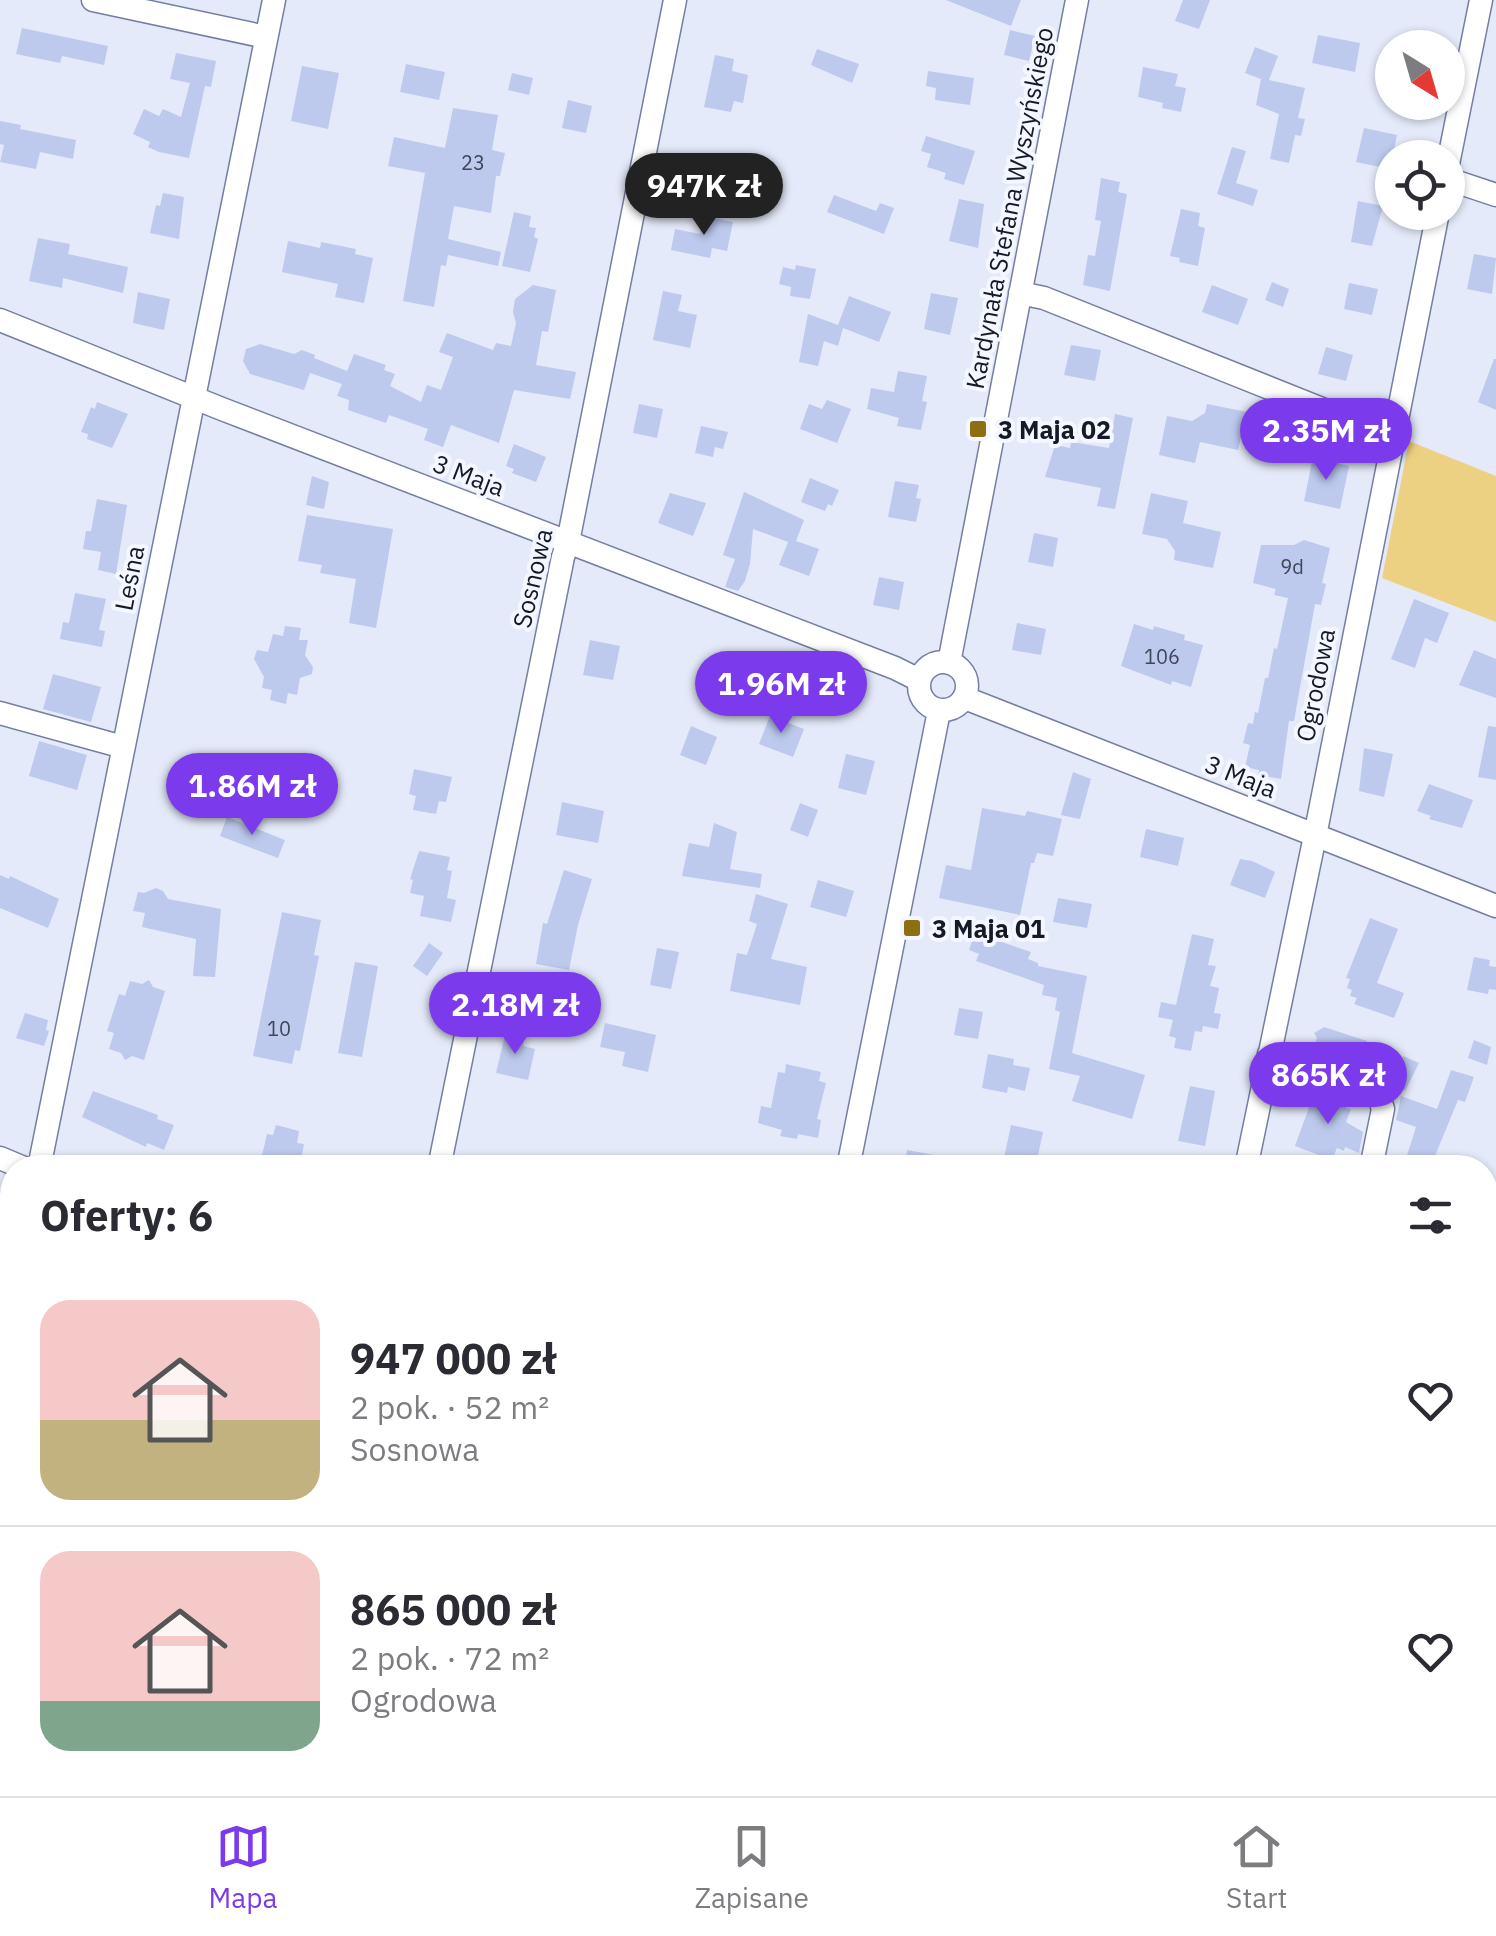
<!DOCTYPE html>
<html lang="pl">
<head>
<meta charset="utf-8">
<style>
  body { margin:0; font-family:"IBM Plex Sans",sans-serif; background:#f7f7f7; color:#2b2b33; height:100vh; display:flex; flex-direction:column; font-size:38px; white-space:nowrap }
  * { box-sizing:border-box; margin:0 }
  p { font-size:32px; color:#7c7c81 }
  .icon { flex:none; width:55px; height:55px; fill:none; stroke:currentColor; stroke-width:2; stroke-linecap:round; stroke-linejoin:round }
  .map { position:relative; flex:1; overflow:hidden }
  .side { position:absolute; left:0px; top:1155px; width:1498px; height:642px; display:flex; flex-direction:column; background:#fff; border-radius:40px 40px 0 0; box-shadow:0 2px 8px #0004 }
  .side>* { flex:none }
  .needle { width:65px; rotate:143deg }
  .fabs { position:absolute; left:1375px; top:30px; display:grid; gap:20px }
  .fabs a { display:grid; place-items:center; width:90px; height:90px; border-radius:50%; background:#fff; box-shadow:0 2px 8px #0004; font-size:50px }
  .price { position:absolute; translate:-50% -85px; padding:0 22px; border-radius:35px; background:#7c3aed; color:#fff; font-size:32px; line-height:65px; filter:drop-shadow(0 2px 5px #0008) }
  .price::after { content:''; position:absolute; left:50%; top:60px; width:30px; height:22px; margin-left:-15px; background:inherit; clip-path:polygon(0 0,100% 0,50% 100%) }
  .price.selected { background:#222; color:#fff }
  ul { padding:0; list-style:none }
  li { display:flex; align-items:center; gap:30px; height:250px; padding:0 40px }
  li+li { border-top:2px solid #e1e1e2 }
  li span { display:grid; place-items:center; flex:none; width:280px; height:200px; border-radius:30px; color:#555 }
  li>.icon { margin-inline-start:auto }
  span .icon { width:120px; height:120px; fill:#fffc; stroke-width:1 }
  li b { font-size:42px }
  h2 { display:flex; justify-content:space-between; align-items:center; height:120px; padding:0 40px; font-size:42px }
  .tab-bar { display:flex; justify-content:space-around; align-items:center; height:140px; border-top:2px solid #e1e1e2; background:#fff; font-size:28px; color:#7c7c81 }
  .tab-bar a { display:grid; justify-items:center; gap:5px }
  .tab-bar .selected { color:#7c3aed }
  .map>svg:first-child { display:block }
  .built { fill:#d6dffa }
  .green { fill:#edd183 }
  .building { fill:#bdcaee }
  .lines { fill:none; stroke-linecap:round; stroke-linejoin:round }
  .minor-casing { stroke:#747fa0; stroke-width:25 }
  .minor { stroke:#fff; stroke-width:22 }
  .poi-dot { fill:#8b6f11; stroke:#f4f7ff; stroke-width:4 }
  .labels { text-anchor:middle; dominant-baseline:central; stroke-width:8; stroke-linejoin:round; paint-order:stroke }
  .number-label { font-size:20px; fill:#404659 }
  .street-label { font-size:25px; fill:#161a27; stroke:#f4f7ff }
  .poi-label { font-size:25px; font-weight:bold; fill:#161a27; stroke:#f4f7ff; text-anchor:start }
</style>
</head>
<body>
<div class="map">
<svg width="1496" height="1796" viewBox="0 0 1496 1796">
  <rect width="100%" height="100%" fill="#e4eaf9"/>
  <path class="built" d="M 449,1785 L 517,1785 L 513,1796 L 445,1796 Z
    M 753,1785 L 856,1785 L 887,1796 L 751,1796 Z
    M 1134,1785 L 1286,1785 L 1283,1796 L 1132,1796 Z"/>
  <path class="green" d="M 1409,441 L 1496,476 L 1496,622 L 1382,578 Z"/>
  <path class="building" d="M 946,0 L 1021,0 L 1011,26 Z
    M 1183,0 L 1210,0 L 1199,29 L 1175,21 Z
    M 22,28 L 108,46 L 104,65 L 62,56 L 60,63 L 16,54 Z
    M 1010,30 L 1035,36 L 1029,61 L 1004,55 Z
    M 1318,35 L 1360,43 L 1355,72 L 1312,63 Z
    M 1255,47 L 1278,56 L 1269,80 L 1305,88 L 1298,118 L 1305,119 L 1301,136 L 1295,135 L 1289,163 L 1270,159 L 1279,114 L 1256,105 L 1261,79 L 1245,73 Z
    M 817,49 L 859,64 L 852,83 L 811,65 Z
    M 176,53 L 216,61 L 211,87 L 205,86 L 189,158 L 159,152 L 148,147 L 150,142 L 133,134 L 144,109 L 159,116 L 163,109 L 181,117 L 190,83 L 170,79 Z
    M 715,55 L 734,59 L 732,71 L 748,75 L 743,103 L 734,101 L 731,112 L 704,107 Z
    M 406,64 L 445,72 L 439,100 L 400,92 Z
    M 302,66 L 339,73 L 328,129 L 291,121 Z
    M 1143,67 L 1178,74 L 1175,86 L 1186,88 L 1181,112 L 1162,108 L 1163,103 L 1138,97 Z
    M 928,71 L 974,78 L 970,105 L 935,100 L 936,88 L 926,86 Z
    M 512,73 L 533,78 L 529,95 L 508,90 Z
    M 568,100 L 592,106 L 586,133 L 562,128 Z
    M 453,108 L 498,115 L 492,150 L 505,153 L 500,176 L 496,176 L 491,213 L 454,206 L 448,239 L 501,252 L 498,266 L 448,255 L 446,266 L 441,265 L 434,307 L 403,301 L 425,173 L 388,166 L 394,137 L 445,148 Z
    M 0,121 L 21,125 L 20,129 L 76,140 L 73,159 L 40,152 L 36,169 L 0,162 L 4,145 L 0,144 Z
    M 1364,128 L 1397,135 L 1390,169 L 1356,162 Z
    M 926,136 L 975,151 L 964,185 L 944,179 L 946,173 L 927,167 L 931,154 L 921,151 Z
    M 1232,147 L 1246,151 L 1236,183 L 1258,190 L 1253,206 L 1217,194 Z
    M 1101,178 L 1120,182 L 1118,192 L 1127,194 L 1110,291 L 1083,285 L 1088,255 L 1095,256 L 1101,221 L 1095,220 Z
    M 163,193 L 184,197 L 179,239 L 150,233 L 156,205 L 160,206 Z
    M 834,195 L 876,211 L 880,203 L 894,208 L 884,234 L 827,212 Z
    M 959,199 L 984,204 L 978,248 L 949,241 Z
    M 1358,201 L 1383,206 L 1372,246 L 1351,242 Z
    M 1181,209 L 1200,213 L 1198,226 L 1205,228 L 1198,266 L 1179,262 L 1180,258 L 1170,256 Z
    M 514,212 L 531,216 L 529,227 L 536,228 L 534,237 L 538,239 L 530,272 L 502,266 Z
    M 703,216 L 733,222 L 727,251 L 712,248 L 710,258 L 671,250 L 675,229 L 700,234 Z
    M 38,238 L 70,244 L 68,254 L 128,267 L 123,293 L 63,278 L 62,288 L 29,281 Z
    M 288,241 L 320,248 L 321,242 L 356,249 L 355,254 L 373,258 L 364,303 L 335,297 L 338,284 L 282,272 Z
    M 1474,254 L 1496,258 L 1492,294 L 1467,289 Z
    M 796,265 L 816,269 L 810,299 L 790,296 L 791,287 L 779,284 L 783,267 L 795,270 Z
    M 1272,282 L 1289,289 L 1283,307 L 1265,300 Z
    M 1349,283 L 1378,289 L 1372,315 L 1344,309 Z
    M 533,285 L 556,290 L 548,332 L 542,331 L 536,365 L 576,372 L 570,399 L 514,390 L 499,443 L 451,425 L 443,447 L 424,440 L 428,429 L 389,415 L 386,423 L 348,410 L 349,400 L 337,396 L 342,384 L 310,373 L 304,390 L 250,374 L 243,361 L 246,349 L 260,344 L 294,354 L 302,350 L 315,355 L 314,358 L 347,371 L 354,354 L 386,365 L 384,370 L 395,374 L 390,386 L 421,402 L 427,385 L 441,390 L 453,357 L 439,352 L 447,333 L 493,350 L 496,343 L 511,346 L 516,323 L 513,312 L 515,299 Z
    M 1212,285 L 1248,299 L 1238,325 L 1202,312 Z
    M 663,291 L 682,295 L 678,311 L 697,315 L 690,348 L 653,340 Z
    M 138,292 L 170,299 L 164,330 L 133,323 Z
    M 931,293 L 958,298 L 950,335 L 924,329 Z
    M 849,296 L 891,312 L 879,342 L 843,328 L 838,346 L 824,341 L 818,366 L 799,362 L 808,314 L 838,325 Z
    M 1071,345 L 1101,350 L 1095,381 L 1064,375 Z
    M 1326,347 L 1353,355 L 1346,381 L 1318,374 Z
    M 1494,359 L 1496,359 L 1496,410 L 1478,402 Z
    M 898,371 L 927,376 L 922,401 L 927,402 L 921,430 L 897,426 L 899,418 L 867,409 L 871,388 L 894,392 Z
    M 827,400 L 851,409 L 837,443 L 800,429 L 809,404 L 822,409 Z
    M 97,402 L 128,414 L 112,448 L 87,439 L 88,434 L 81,432 L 91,407 L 95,409 Z
    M 639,404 L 663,409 L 657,438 L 633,433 Z
    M 1207,404 L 1247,412 L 1238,450 L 1200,442 L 1195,463 L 1159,455 L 1167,416 L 1192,421 L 1205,413 Z
    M 1115,414 L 1133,418 L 1115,509 L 1097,506 L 1101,488 L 1045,477 L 1055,445 L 1070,448 L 1071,442 L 1109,448 Z
    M 701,426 L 728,432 L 723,449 L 715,447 L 713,457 L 695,453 Z
    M 514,444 L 546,457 L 536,482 L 512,473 L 514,469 L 506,466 Z
    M 1313,457 L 1349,466 L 1340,509 L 1304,501 Z
    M 312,476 L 329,482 L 324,509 L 306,505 Z
    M 810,478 L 839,490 L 832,506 L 828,504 L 825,511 L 801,502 Z
    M 895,481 L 919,485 L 916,498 L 921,499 L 916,522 L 888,517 Z
    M 744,492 L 804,520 L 796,541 L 819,549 L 809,576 L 779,565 L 788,542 L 753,529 L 750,564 L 745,581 L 738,591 L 725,587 L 735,559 L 723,555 Z
    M 670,493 L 706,503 L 693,536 L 658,523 Z
    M 1151,493 L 1188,501 L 1183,523 L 1221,532 L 1213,568 L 1174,560 L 1175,551 L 1167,539 L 1142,534 Z
    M 97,499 L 127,505 L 116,574 L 98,570 L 101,552 L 83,549 L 86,531 L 91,531 Z
    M 307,515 L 393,529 L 376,628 L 349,623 L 356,579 L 320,573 L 322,565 L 298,561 Z
    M 1034,533 L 1058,538 L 1053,567 L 1028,562 Z
    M 1304,540 L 1330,548 L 1322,583 L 1326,584 L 1321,605 L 1315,604 L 1294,721 L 1289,721 L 1281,779 L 1258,775 L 1259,770 L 1245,767 L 1250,745 L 1243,743 L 1248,723 L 1253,724 L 1255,712 L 1258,713 L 1265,678 L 1268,678 L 1274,648 L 1277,649 L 1288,598 L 1274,595 L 1276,589 L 1253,583 L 1261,545 L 1294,545 Z
    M 879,577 L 904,582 L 899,610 L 873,605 Z
    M 75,593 L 106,599 L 99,630 L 105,631 L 102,647 L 60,639 L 63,622 L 69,623 Z
    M 1414,599 L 1449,613 L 1437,643 L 1425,638 L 1415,668 L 1391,659 Z
    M 1017,623 L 1046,629 L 1041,655 L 1012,650 Z
    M 1134,624 L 1153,630 L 1154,626 L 1185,635 L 1184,640 L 1203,645 L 1191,687 L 1172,681 L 1171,685 L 1121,666 Z
    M 285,626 L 301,628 L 299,640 L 308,640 L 305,655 L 313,667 L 312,674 L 300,678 L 297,695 L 288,693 L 286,704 L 270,700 L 272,690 L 262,688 L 264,677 L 254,659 L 257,650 L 268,652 L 273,634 L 283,636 Z
    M 590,640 L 620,646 L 613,680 L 583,675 Z
    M 1474,650 L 1496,659 L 1496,698 L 1459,685 Z
    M 53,674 L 101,687 L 91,722 L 43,709 Z
    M 770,716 L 804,729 L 793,757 L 759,744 Z
    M 691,726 L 717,737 L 706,765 L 680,755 Z
    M 1488,726 L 1496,727 L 1496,780 L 1478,777 Z
    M 39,741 L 87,755 L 77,790 L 29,776 Z
    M 1364,748 L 1393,754 L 1384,797 L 1359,791 Z
    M 846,754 L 875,761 L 866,795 L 838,788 Z
    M 414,769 L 452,777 L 446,802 L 439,801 L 436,814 L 413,810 L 416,796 L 409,794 Z
    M 1073,772 L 1091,779 L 1080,819 L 1061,815 Z
    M 1429,784 L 1473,800 L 1462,828 L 1429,819 L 1431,816 L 1417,811 Z
    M 562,802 L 604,811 L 598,843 L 556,835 Z
    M 800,803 L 818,810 L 808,837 L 790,830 Z
    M 982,808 L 1025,816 L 1027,811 L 1062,819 L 1053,856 L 1037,853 L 1034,863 L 1031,863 L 1020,915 L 939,898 L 946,865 L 971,870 Z
    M 227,817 L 285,840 L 278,858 L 220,836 Z
    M 714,823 L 737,832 L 730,869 L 762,874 L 760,888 L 682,876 L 689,843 L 709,847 Z
    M 1146,829 L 1184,838 L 1178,866 L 1140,857 Z
    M 419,851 L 450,857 L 447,870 L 452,871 L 447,898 L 456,900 L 451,922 L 420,916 L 424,896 L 410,893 L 413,880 L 410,879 Z
    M 1240,859 L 1252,861 L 1275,872 L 1265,898 L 1230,885 Z
    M 564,870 L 592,879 L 578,925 L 569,970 L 536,964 L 543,923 L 547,924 Z
    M 0,875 L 9,879 L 10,876 L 59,899 L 48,928 L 0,908 Z
    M 818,880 L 854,891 L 846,917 L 810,907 Z
    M 156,888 L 163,891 L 168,899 L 221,909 L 215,977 L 193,976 L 196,939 L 142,927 L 145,913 L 133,911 L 138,892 L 144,893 Z
    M 756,894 L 788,904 L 771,959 L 807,967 L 800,1005 L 730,991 L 737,953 L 747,955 L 757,924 L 749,921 Z
    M 1058,898 L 1092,904 L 1087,928 L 1053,922 Z
    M 282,912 L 321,920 L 314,955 L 319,956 L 300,1051 L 295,1050 L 292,1064 L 253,1056 Z
    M 1370,918 L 1398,929 L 1377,983 L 1404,993 L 1394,1018 L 1354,1004 L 1357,998 L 1350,996 L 1352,990 L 1347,988 L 1350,979 L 1346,978 Z
    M 975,933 L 1031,952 L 1028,959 L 1038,963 L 1038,966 L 1087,976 L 1072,1053 L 1145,1075 L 1132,1119 L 1072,1101 L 1080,1076 L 1049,1069 L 1060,1012 L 1055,1010 L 1057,998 L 1042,995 L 1044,985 L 976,961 L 979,954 L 969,950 Z
    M 1192,934 L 1214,939 L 1208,965 L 1216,966 L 1210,986 L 1219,988 L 1214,1013 L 1221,1014 L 1218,1029 L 1203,1026 L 1202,1032 L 1195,1031 L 1191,1051 L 1174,1048 L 1176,1038 L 1169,1036 L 1173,1020 L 1158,1017 L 1161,1002 L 1176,1005 Z
    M 429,943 L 443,953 L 427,976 L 413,966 Z
    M 657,948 L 679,952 L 671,989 L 650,985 Z
    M 1474,957 L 1490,960 L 1489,966 L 1496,967 L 1496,990 L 1489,989 L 1488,994 L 1467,990 Z
    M 355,962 L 378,966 L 362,1057 L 338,1053 Z
    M 149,980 L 153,987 L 165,991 L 155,1024 L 144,1060 L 132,1056 L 125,1060 L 121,1053 L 109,1049 L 114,1033 L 107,1031 L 119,994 L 125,996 L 130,981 L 142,984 Z
    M 959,1008 L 983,1012 L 978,1039 L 954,1035 Z
    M 25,1013 L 48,1020 L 46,1030 L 49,1031 L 44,1046 L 16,1038 Z
    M 605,1023 L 656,1035 L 648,1072 L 622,1066 L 625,1052 L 600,1047 Z
    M 1324,1027 L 1367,1041 L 1361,1060 L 1350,1056 L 1346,1067 L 1326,1060 L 1328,1055 L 1312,1050 L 1317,1038 L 1314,1033 Z
    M 506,1031 L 525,1035 L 523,1046 L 535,1049 L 528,1080 L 496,1073 Z
    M 1474,1040 L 1491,1047 L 1487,1065 L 1468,1058 Z
    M 988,1054 L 1014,1059 L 1013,1065 L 1030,1068 L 1025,1091 L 1008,1087 L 1007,1093 L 982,1088 Z
    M 1403,1056 L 1419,1063 L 1405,1091 L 1390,1083 Z
    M 786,1064 L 821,1072 L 819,1081 L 826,1083 L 817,1119 L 821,1120 L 818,1138 L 798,1134 L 797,1139 L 780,1136 L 782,1130 L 758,1123 L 761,1106 L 771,1108 L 778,1072 L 785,1073 Z
    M 1451,1070 L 1474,1077 L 1465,1102 L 1458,1100 L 1430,1168 L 1403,1168 L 1416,1127 L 1396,1120 L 1401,1096 L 1437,1109 Z
    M 1190,1086 L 1215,1091 L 1205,1146 L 1178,1141 Z
    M 1316,1088 L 1348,1101 L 1346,1108 L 1351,1109 L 1346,1122 L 1363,1132 L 1359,1153 L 1345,1147 L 1344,1151 L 1337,1148 L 1332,1160 L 1295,1146 Z
    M 93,1091 L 158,1115 L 157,1119 L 174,1125 L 164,1150 L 147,1143 L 146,1147 L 82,1117 Z
    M 276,1125 L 299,1131 L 297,1143 L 304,1144 L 300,1165 L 290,1163 L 289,1168 L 259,1168 L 267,1134 L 273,1135 Z
    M 1011,1125 L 1043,1132 L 1036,1165 L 1004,1158 Z
    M 907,1150 L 956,1159 L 955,1168 L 904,1168 Z"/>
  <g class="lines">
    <defs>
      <path id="minor" d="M 93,0 L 266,37
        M 1448,164 L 1481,0
        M 1448,179 L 1496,195
        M 1020,293 L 1044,298 L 1392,437
        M 0,320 L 222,409 L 895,668 L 919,680
        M919 686a24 24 0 1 1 48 0a24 24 0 1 1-48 0Z
        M 949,663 L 1077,0
        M 965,698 L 1496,906
        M 0,713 L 123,747
        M 1269,1054 L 1373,1094 L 1380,1100 L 1383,1109 L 1371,1168
        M 0,1158 L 24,1168
        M 39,1168 L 274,0
        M 439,1168 L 563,557 L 568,542 L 675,0
        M 848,1168 L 939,711
        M 1246,1168 L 1315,836 L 1438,212
        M 0,1361 L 12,1299
        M 1485,1729 L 1496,1715
        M 1485,1746 L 1496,1756
        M 313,1796 L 315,1785
        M 723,1796 L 725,1785
        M 1108,1796 L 1114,1785
        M 1436,1796 L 1444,1785"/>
    </defs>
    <use href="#minor" class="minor-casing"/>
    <use href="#minor" class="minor"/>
  </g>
  <g class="poi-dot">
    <rect x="968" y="419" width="20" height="20" rx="5"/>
    <rect x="902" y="918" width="20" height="20" rx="5"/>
  </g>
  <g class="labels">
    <g class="number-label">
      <text x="473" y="162">23</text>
      <text x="1292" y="566">9d</text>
      <text x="1162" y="656">106</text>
      <text x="279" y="1028">10</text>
    </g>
    <g class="street-label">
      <text transform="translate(1009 208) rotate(-79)">Kardynała Stefana Wyszyńskiego</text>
      <text transform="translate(469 475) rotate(21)">3 Maja</text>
      <text transform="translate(129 578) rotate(-79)">Leśna</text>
      <text transform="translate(532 578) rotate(-77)">Sosnowa</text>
      <text transform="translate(1315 685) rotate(-79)">Ogrodowa</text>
      <text transform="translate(1241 776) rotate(22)">3 Maja</text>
    </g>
    <g class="poi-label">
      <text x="998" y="429">3 Maja 02</text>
      <text x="932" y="928">3 Maja 01</text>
    </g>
  </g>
</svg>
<div class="fabs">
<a><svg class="needle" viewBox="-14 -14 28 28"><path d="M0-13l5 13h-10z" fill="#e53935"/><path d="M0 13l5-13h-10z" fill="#7c7c81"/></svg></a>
<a><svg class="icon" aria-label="locate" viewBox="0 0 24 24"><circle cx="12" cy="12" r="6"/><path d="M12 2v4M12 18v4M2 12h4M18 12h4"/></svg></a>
</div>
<b class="price selected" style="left:704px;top:238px">947K zł</b>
<b class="price" style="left:1326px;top:483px">2.35M zł</b>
<b class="price" style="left:781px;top:736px">1.96M zł</b>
<b class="price" style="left:252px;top:838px">1.86M zł</b>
<b class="price" style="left:515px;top:1057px">2.18M zł</b>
<b class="price" style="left:1328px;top:1127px">865K zł</b>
<section class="side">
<h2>Oferty: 6<svg class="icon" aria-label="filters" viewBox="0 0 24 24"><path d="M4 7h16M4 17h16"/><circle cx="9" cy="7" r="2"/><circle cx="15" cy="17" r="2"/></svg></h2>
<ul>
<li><span style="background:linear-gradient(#f6c9c9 60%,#c2b280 0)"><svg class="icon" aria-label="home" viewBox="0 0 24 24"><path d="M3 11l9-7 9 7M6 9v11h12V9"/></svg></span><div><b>947 000 zł</b><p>2 pok. · 52 m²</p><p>Sosnowa</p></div><svg class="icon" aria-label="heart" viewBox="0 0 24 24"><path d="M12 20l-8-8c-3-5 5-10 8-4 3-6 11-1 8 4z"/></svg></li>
<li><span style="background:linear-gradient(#f6c9c9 75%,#7fa58c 0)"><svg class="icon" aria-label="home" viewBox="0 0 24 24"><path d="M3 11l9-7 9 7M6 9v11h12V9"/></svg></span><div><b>865 000 zł</b><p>2 pok. · 72 m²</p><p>Ogrodowa</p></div><svg class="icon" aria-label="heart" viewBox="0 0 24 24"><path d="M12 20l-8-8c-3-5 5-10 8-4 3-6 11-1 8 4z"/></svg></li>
</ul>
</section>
</div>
<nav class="tab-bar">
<a class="selected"><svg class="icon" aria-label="map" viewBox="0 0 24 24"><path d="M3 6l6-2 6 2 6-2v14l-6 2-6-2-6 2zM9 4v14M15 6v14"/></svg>Mapa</a>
<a><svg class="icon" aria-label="saved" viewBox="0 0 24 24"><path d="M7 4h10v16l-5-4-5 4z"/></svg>Zapisane</a>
<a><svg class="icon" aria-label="home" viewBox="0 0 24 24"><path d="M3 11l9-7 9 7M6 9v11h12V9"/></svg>Start</a>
</nav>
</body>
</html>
